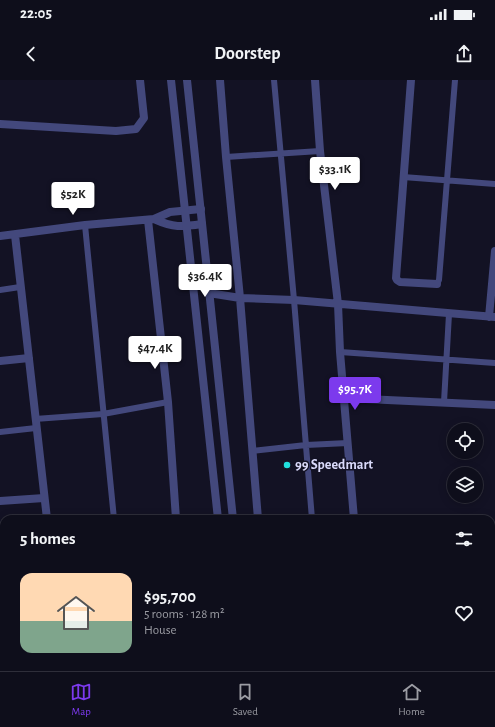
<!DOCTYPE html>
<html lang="en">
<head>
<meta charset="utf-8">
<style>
  body { margin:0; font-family:"Alegreya Sans",sans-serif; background:#171724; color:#f1f3f6; height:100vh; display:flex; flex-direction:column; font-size:15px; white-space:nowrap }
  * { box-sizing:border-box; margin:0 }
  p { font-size:13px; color:#9b9ca3 }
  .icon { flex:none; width:22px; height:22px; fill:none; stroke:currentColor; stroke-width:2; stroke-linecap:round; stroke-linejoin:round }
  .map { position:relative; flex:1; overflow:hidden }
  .drawer { position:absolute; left:0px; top:435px; width:495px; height:156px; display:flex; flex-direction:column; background:#0e0e1b; border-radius:12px 12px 0 0; box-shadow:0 2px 10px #0003,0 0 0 1px #2e2e3a }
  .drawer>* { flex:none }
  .fabs { position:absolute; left:447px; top:343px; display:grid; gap:8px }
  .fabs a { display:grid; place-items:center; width:36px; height:36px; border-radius:50%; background:#0e0e1b; box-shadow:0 2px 10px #0003,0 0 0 1px #2e2e3a; font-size:20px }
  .price { position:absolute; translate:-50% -34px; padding:0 9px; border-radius:4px; background:#fff; color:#222; font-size:13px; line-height:26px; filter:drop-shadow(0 1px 2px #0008) }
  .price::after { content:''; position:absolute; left:50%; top:24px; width:12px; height:9px; margin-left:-6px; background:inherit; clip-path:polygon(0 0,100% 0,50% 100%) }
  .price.on { background:#7c3aed; color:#fff }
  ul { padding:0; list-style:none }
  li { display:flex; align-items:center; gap:12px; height:100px; padding:0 20px }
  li+li { border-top:1px solid #2e2e3a }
  li span { display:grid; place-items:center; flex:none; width:112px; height:80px; border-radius:12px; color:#555 }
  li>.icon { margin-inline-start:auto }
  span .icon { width:48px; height:48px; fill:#fffc; stroke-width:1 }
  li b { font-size:17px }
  h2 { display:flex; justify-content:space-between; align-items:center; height:48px; padding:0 20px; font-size:17px }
  .status { display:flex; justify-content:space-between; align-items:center; height:28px; padding:0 20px; background:#0e0e1b; direction:ltr }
  .status svg { height:11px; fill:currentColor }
  header { display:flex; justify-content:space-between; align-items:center; height:52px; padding:0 20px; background:#0e0e1b; font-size:18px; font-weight:700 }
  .tabs { display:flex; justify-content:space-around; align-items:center; height:56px; border-top:1px solid #2e2e3a; background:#0e0e1b; font-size:11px; color:#9b9ca3 }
  .tabs a { display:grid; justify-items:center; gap:2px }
  .tabs .on { color:#7c3aed }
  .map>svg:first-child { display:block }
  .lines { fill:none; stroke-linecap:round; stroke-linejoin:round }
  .service { stroke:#43487c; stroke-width:6 }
  .minor { stroke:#43487c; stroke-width:8 }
  .tertiary { stroke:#43487c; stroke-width:8 }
  .poi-dot { fill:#20e0de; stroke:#131224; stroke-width:1.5 }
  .labels { text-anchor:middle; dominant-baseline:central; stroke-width:3; stroke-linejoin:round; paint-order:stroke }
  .poi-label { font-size:14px; font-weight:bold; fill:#dadafa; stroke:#131224; text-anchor:start }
</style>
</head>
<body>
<div class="status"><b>22:05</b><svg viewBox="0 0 49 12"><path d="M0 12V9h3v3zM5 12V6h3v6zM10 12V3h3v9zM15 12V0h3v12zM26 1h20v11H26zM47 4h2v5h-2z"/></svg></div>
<header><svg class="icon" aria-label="back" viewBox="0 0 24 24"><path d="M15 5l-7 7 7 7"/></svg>Doorstep<svg class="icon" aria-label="share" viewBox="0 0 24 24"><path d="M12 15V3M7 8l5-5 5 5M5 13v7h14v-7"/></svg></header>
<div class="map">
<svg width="495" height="591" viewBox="0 0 495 591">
  <rect width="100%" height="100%" fill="#131224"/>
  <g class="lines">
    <path class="service" d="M 274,0 L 294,220 L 312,439
      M 226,77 L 320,71
      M 403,97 L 495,104
      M 85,145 L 114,439
      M 437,204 L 439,200 L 455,0
      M 0,210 L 20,207
      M 340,272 L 495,283
      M 444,322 L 449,234
      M 35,339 L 103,334 L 168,322
      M 0,352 L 36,348
      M 252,371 L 306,365 L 348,363"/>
    <path class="minor" d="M 220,0 L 226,77 L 240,218 L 258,439
      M 315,0 L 320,71 L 338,224 L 340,272 L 354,439
      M 411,0 L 396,198 L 397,200 L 400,202 L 437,204
      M 0,44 L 116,51 L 136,49 L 144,38 L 140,0
      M 201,129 L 170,132 L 154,139 C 174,148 181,147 202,144
      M 148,140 L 168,322 L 176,439
      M 15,155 L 47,439
      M 0,156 L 85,145 L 154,139
      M 209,213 L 240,218 L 294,220 L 495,237
      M 489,237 L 495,171
      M 0,281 L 29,278
      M 344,318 L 495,325
      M 0,421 L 44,418"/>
    <path class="tertiary" d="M 171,0 L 218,439
      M 187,0 L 233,439
      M 306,587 L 340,589 L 347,591
      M 396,587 L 406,591"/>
  </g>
  <circle class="poi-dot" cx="287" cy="385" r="4"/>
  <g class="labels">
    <g class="poi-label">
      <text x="295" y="385">99 Speedmart</text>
    </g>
  </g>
</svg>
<div class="fabs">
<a><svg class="icon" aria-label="locate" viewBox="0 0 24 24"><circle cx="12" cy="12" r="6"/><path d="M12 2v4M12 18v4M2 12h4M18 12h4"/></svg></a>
<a><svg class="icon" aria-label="layers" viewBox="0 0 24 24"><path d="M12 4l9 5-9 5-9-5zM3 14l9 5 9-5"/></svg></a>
</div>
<b class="price" style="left:335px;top:111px">$33.1K</b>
<b class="price" style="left:73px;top:136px">$52K</b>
<b class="price" style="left:205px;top:218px">$36.4K</b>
<b class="price" style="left:155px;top:290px">$47.4K</b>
<b class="price on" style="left:355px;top:331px">$95.7K</b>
<section class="drawer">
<h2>5 homes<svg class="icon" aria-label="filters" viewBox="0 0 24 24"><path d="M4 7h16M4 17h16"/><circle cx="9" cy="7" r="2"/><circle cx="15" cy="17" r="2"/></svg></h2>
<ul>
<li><span style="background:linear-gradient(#ffd9b3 60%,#7fa58c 0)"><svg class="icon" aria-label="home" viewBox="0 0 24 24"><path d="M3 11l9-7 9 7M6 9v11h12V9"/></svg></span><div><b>$95,700</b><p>5 rooms · 128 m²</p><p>House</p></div><svg class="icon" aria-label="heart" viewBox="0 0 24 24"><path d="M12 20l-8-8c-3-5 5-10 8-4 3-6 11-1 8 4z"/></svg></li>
</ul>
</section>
</div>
<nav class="tabs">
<a class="on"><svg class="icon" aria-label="map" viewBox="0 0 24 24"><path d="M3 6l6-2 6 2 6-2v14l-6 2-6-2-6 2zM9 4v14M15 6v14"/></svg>Map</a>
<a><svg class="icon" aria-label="saved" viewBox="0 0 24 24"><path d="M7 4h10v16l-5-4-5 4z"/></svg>Saved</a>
<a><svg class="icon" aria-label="home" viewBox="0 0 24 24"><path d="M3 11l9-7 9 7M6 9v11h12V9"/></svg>Home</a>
</nav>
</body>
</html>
